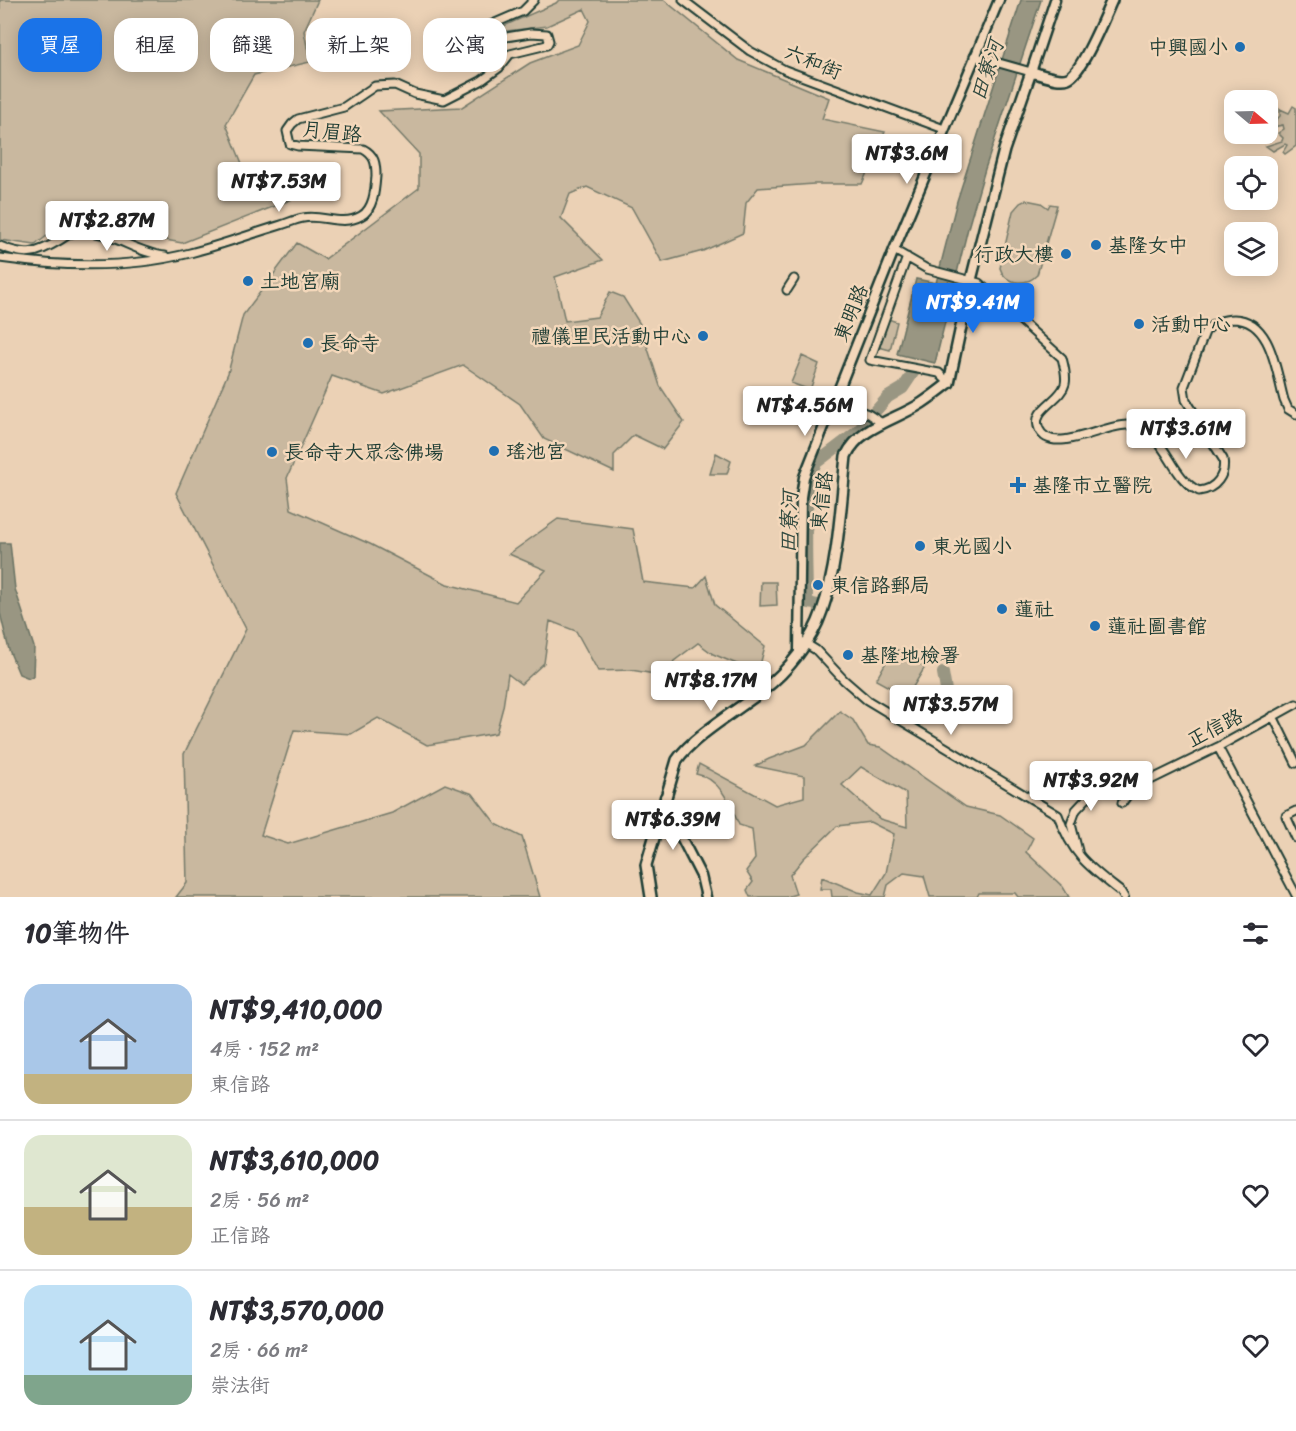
<!DOCTYPE html>
<html lang="zh-TW">
<head>
<meta charset="utf-8">
<style>
  body { margin:0; font-family:Sriracha,"LXGW WenKai TC",sans-serif; background:#f7f7f7; color:#2b2b33; height:100vh; display:flex; flex-direction:column; font-size:22px; white-space:nowrap }
  * { box-sizing:border-box; margin:0 }
  p { font-size:20px; color:#7c7c81 }
  .icon { flex:none; width:33px; height:33px; fill:none; stroke:currentColor; stroke-width:2; stroke-linecap:round; stroke-linejoin:round }
  .map { position:relative; height:897px; overflow:hidden }
  .sheet { display:flex; flex-direction:column; background:#fff; flex:1 }
  .sheet>* { flex:none }
  .guide { position:absolute; left:18px; top:18px; width:600px; height:54px; display:flex; gap:12px }
  .needle { width:39px; rotate:109deg }
  .buttons { position:absolute; left:1224px; top:90px; display:grid; gap:12px }
  .buttons a { display:grid; place-items:center; width:54px; height:54px; border-radius:12px; background:#fff; box-shadow:0 3px 15px #0003; font-size:30px }
  .price { position:absolute; translate:-50% -51px; padding:0 14px; border-radius:6px; background:#fff; color:#222; font-size:20px; line-height:39px; filter:drop-shadow(0 2px 3px #0008) }
  .price::after { content:''; position:absolute; left:50%; top:36px; width:18px; height:14px; margin-left:-9px; background:inherit; clip-path:polygon(0 0,100% 0,50% 100%) }
  .price.current { background:#1a73e8; color:#fff }
  ul { padding:0; list-style:none }
  li { display:flex; align-items:center; gap:18px; height:150px; padding:0 24px }
  li+li { border-top:2px solid #e1e1e2 }
  li span { display:grid; place-items:center; flex:none; width:168px; height:120px; border-radius:18px; color:#555 }
  li>.icon { margin-inline-start:auto }
  span .icon { width:72px; height:72px; fill:#fffc; stroke-width:1 }
  li b { font-size:26px }
  h2 { display:flex; justify-content:space-between; align-items:center; height:72px; padding:0 24px; font-size:26px }
  .tag { padding:0 21px; border-radius:18px; background:#fff; box-shadow:0 3px 15px #0003; font-size:21px; line-height:54px }
  .tag.current { background:#1a73e8; color:#fff }
  .map>svg:first-child { display:block }
  .green { fill:#c9b89f; stroke:#747a6a; stroke-width:1.5; fill-rule:evenodd }
  .water { fill:#999682; stroke:#687263; stroke-width:1.5 }
  .lines { fill:none; stroke-linecap:round; stroke-linejoin:round }
  .river { stroke:#999682; stroke-width:12 }
  .minor-casing { stroke:#1f3d34; stroke-width:11 }
  .tertiary-casing { stroke:#1f3d34; stroke-width:13 }
  .secondary-casing { stroke:#1f3d34; stroke-width:14 }
  .minor { stroke:#f3d7ba; stroke-width:7 }
  .tertiary { stroke:#f3d7ba; stroke-width:8 }
  .secondary { stroke:#f3d7ba; stroke-width:9 }
  .poi-dot { fill:#1f6fb2; stroke:#f3d7ba; stroke-width:2 }
  .labels { text-anchor:middle; dominant-baseline:central; stroke-width:5; stroke-linejoin:round; paint-order:stroke }
  .poi-label { font-size:20px; fill:#1f3d34; stroke:#f3d7ba; text-anchor:start }
  .street-label { font-size:20px; fill:#1f3d34; stroke:#f3d7ba }
  .water-label { font-size:21px; font-style:italic; fill:#314a40; stroke:#f3d7ba }
</style>
</head>
<body>
<div class="map">
<svg width="1296" height="897" viewBox="0 0 1296 897">
  <rect width="100%" height="100%" fill="#ebd1b5"/>
  <filter id="ink" filterUnits="userSpaceOnUse"><feTurbulence type="fractalNoise" baseFrequency=".0167" numOctaves="2"/><feDisplacementMap in="SourceGraphic" scale="12" xChannelSelector="R" yChannelSelector="G"/><feConvolveMatrix kernelMatrix="1 2 1 2 8 2 1 2 1" color-interpolation-filters="sRGB"/></filter>
  <g filter="url(#ink)">
    <path class="green" d="M 0,0 L 318,0 L 304,31 L 310,62 L 254,75 L 226,124 L 252,188 L 290,200 L 182,243 L 127,233 L 73,216 L 35,245 L 0,240 Z
      M 559,0 L 664,0 L 738,60 L 829,98 L 822,119 L 885,132 L 862,184 L 814,184 L 758,188 L 746,203 L 743,233 L 703,251 L 662,262 L 632,208 L 587,187 L 570,194 L 561,218 L 603,260 L 555,277 L 565,321 L 597,317 L 610,292 L 623,297 L 640,324 L 660,386 L 684,422 L 663,449 L 634,435 L 614,455 L 614,472 L 544,439 L 520,404 L 463,365 L 384,394 L 332,376 L 287,478 L 291,509 L 370,544 L 447,584 L 516,602 L 546,570 L 509,554 L 558,519 L 633,529 L 643,582 L 695,588 L 706,576 L 715,605 L 765,646 L 758,673 L 713,654 L 698,643 L 674,661 L 666,676 L 631,670 L 598,671 L 576,631 L 550,621 L 544,663 L 521,684 L 508,674 L 503,707 L 496,733 L 427,745 L 378,718 L 351,734 L 294,730 L 261,835 L 288,844 L 392,813 L 445,784 L 473,794 L 496,824 L 522,837 L 540,897 L 176,897 L 187,883 L 184,754 L 246,629 L 176,493 L 228,373 L 243,315 L 297,243 L 325,259 L 419,188 L 419,154 L 379,111 L 462,107 L 530,63 L 578,45 L 590,21 L 584,9 L 547,26 L 499,32 L 497,29 L 556,3 Z
      M 1293,106 L 1296,108 L 1296,146 L 1285,154 L 1283,152 L 1287,145 L 1285,144 L 1273,151 L 1266,146 L 1282,141 L 1283,138 L 1278,133 L 1284,129 L 1283,125 L 1268,128 L 1268,121 L 1276,120 L 1280,116 L 1280,109 L 1289,113 Z
      M 1026,200 L 1041,203 L 1048,208 L 1050,204 L 1057,205 L 1037,275 C 1026,286 1005,285 1000,268 L 1013,211 L 1020,203 Z
      M 885,318 L 897,322 L 890,350 L 875,346 Z
      M 802,356 L 819,364 L 810,390 L 791,383 Z
      M 716,453 L 731,461 L 727,474 L 710,474 Z
      M 761,582 L 776,582 L 777,605 L 760,606 Z
      M 894,648 L 925,667 L 907,697 L 876,680 Z
      M 840,711 L 853,720 L 868,745 L 880,747 L 966,807 L 1000,815 L 1033,838 L 1026,852 L 1063,887 L 1069,897 L 1018,897 L 1015,893 L 979,893 L 977,897 L 930,897 L 924,876 L 904,873 L 888,885 L 885,897 L 832,897 L 831,889 L 820,889 L 822,877 L 858,892 L 872,895 L 886,873 L 894,834 L 870,822 L 837,826 L 803,859 L 790,875 L 796,894 L 786,897 L 750,897 L 747,890 L 753,882 L 746,871 L 755,859 L 752,829 L 739,825 C 730,804 720,778 696,774 L 699,764 L 775,805 L 804,797 L 804,776 L 755,766 L 769,759 L 806,745 ZM 861,767 L 906,793 L 907,827 L 880,819 L 842,785 Z"/>
    <path class="water" d="M 1021,0 L 1041,0 L 985,169 L 968,228 L 935,363 L 897,354 L 916,279 L 936,283 L 957,201 Z
      M 0,543 L 10,543 L 15,589 L 34,647 L 33,676 L 29,678 L 19,674 L 9,650 L 0,613 Z"/>
    <g class="lines">
      <path class="river" d="M 818,605 L 809,603 L 807,598 C 807,567 802,487 816,463 L 857,432 L 888,397 L 903,388 L 915,370
        M 943,673 L 946,690
        M 951,698 L 951,700"/>
      <defs>
        <path id="minor" d="M 683,0 L 750,51 L 785,70 L 944,129
          M 974,56 L 1031,72
          M 0,246 C 26,257 37,254 60,240 C 65,237 71,232 76,232 C 109,228 134,253 165,256
          M 894,250 L 927,269 L 979,283 L 1062,358 C 1064,366 1067,376 1065,384 C 1061,401 1030,409 1039,429 C 1051,457 1106,423 1128,425 C 1168,430 1168,477 1199,491 C 1216,489 1226,475 1223,459 L 1186,400 L 1184,387 L 1205,332 C 1212,324 1222,319 1234,319 C 1272,320 1276,372 1284,400 L 1288,409 L 1296,414
          M 907,257 L 870,360 L 939,373 L 949,383
          M 0,258 C 62,267 128,269 190,253 C 221,245 251,234 281,225 C 288,223 296,219 303,218 C 323,214 341,227 361,216 C 374,209 375,189 376,176 C 376,164 375,155 363,149 L 298,146 L 290,144 L 287,131 L 292,124 L 298,119 L 344,107 L 375,86 L 395,85 L 415,94 L 444,100 L 481,81 L 499,68 L 510,54 L 547,45 L 549,41 L 547,34 L 531,33 L 475,42 L 471,38 L 472,33 L 523,11 L 534,0
          M 787,290 L 794,279
          M 834,401 L 868,414 L 882,423
          M 803,642 L 816,650 L 844,680 L 867,700 L 1058,815 C 1073,856 1088,866 1121,892 L 1124,897
          M 1273,716 L 1296,763
          M 1218,747 L 1296,895
          M 1122,803 L 1132,789 L 1218,747 L 1296,704
          M 1296,811 L 1286,816 L 1296,838
          M 1078,851 L 1071,824 L 1076,810 L 1091,794 L 1104,786 L 1132,789"/>
        <path id="tertiary" d="M 1031,72 L 1055,0
          M 799,652 L 801,497 L 804,477 L 894,250 L 999,0
          M 665,797 L 680,835 L 701,876 L 706,897"/>
        <path id="secondary" d="M 651,897 L 646,865 L 677,760 C 692,737 739,709 762,691 C 788,671 812,641 822,611 C 838,566 841,504 846,456 C 860,426 896,420 922,403 C 931,397 940,390 949,383 L 971,280 L 1004,150 L 1031,72 C 1041,74 1058,82 1068,78 C 1082,73 1105,15 1112,0"/>
      </defs>
      <use href="#minor" class="minor-casing"/>
      <use href="#tertiary" class="tertiary-casing"/>
      <use href="#secondary" class="secondary-casing"/>
      <use href="#minor" class="minor"/>
      <use href="#tertiary" class="tertiary"/>
      <use href="#secondary" class="secondary"/>
    </g>
  </g>
  <g class="poi-dot">
    <circle cx="1240" cy="47" r="6"/>
    <circle cx="1096" cy="245" r="6"/>
    <circle cx="1066" cy="254" r="6"/>
    <circle cx="248" cy="281" r="6"/>
    <circle cx="1139" cy="324" r="6"/>
    <circle cx="703" cy="336" r="6"/>
    <circle cx="308" cy="343" r="6"/>
    <circle cx="494" cy="451" r="6"/>
    <circle cx="272" cy="452" r="6"/>
    <path d="M1015 476h6v6h6v6h-6v6h-6v-6h-6v-6h6z"/>
    <circle cx="920" cy="546" r="6"/>
    <circle cx="818" cy="585" r="6"/>
    <circle cx="1002" cy="609" r="6"/>
    <circle cx="1095" cy="626" r="6"/>
    <circle cx="848" cy="655" r="6"/>
  </g>
  <g class="labels">
    <g class="poi-label">
      <text x="1228" y="47" text-anchor="end">中興國小</text>
      <text x="1108" y="245">基隆女中</text>
      <text x="1054" y="254" text-anchor="end">行政大樓</text>
      <text x="260" y="281">土地宮廟</text>
      <text x="1151" y="324">活動中心</text>
      <text x="691" y="336" text-anchor="end">禮儀里民活動中心</text>
      <text x="320" y="343">長命寺</text>
      <text x="506" y="451">瑤池宮</text>
      <text x="284" y="452">長命寺大眾念佛場</text>
      <text x="1032" y="485">基隆市立醫院</text>
      <text x="932" y="546">東光國小</text>
      <text x="830" y="585">東信路郵局</text>
      <text x="1014" y="609">蓮社</text>
      <text x="1107" y="626">蓮社圖書館</text>
      <text x="860" y="655">基隆地檢署</text>
    </g>
    <g class="street-label">
      <text transform="translate(813 62) rotate(22)">六和街</text>
      <text transform="translate(332 132) rotate(6)">月眉路</text>
      <text transform="translate(851 313) rotate(-68)">東明路</text>
      <text transform="translate(822 501) rotate(-83)">東信路</text>
      <text transform="translate(1215 728) rotate(-27)">正信路</text>
    </g>
    <g class="water-label">
      <text transform="translate(987 70) rotate(-72)">田寮河</text>
      <text transform="translate(789 522) rotate(-88)">田寮河</text>
    </g>
  </g>
</svg>
<div class="buttons">
<a><svg class="needle" viewBox="-14 -14 28 28"><path d="M0-13l5 13h-10z" fill="#e53935"/><path d="M0 13l5-13h-10z" fill="#7c7c81"/></svg></a>
<a><svg class="icon" aria-label="locate" viewBox="0 0 24 24"><circle cx="12" cy="12" r="6"/><path d="M12 2v4M12 18v4M2 12h4M18 12h4"/></svg></a>
<a><svg class="icon" aria-label="layers" viewBox="0 0 24 24"><path d="M12 4l9 5-9 5-9-5zM3 14l9 5 9-5"/></svg></a>
</div>
<b class="price" style="left:907px;top:185px">NT$3.6M</b>
<b class="price" style="left:279px;top:213px">NT$7.53M</b>
<b class="price" style="left:107px;top:252px">NT$2.87M</b>
<b class="price current" style="left:973px;top:334px">NT$9.41M</b>
<b class="price" style="left:805px;top:437px">NT$4.56M</b>
<b class="price" style="left:1186px;top:460px">NT$3.61M</b>
<b class="price" style="left:711px;top:712px">NT$8.17M</b>
<b class="price" style="left:951px;top:736px">NT$3.57M</b>
<b class="price" style="left:1091px;top:812px">NT$3.92M</b>
<b class="price" style="left:673px;top:851px">NT$6.39M</b>
<div class="guide">
<a class="tag current">買屋</a>
<a class="tag">租屋</a>
<a class="tag">篩選</a>
<a class="tag">新上架</a>
<a class="tag">公寓</a>
</div>
</div>
<section class="sheet">
<h2>10筆物件<svg class="icon" aria-label="filters" viewBox="0 0 24 24"><path d="M4 7h16M4 17h16"/><circle cx="9" cy="7" r="2"/><circle cx="15" cy="17" r="2"/></svg></h2>
<ul>
<li><span style="background:linear-gradient(#a9c7e8 75%,#c2b280 0)"><svg class="icon" aria-label="home" viewBox="0 0 24 24"><path d="M3 11l9-7 9 7M6 9v11h12V9"/></svg></span><div><b>NT$9,410,000</b><p>4房 · 152 m²</p><p>東信路</p></div><svg class="icon" aria-label="heart" viewBox="0 0 24 24"><path d="M12 20l-8-8c-3-5 5-10 8-4 3-6 11-1 8 4z"/></svg></li>
<li><span style="background:linear-gradient(#dfe7d0 60%,#c2b280 0)"><svg class="icon" aria-label="home" viewBox="0 0 24 24"><path d="M3 11l9-7 9 7M6 9v11h12V9"/></svg></span><div><b>NT$3,610,000</b><p>2房 · 56 m²</p><p>正信路</p></div><svg class="icon" aria-label="heart" viewBox="0 0 24 24"><path d="M12 20l-8-8c-3-5 5-10 8-4 3-6 11-1 8 4z"/></svg></li>
<li><span style="background:linear-gradient(#bfe0f5 75%,#7fa58c 0)"><svg class="icon" aria-label="home" viewBox="0 0 24 24"><path d="M3 11l9-7 9 7M6 9v11h12V9"/></svg></span><div><b>NT$3,570,000</b><p>2房 · 66 m²</p><p>崇法街</p></div><svg class="icon" aria-label="heart" viewBox="0 0 24 24"><path d="M12 20l-8-8c-3-5 5-10 8-4 3-6 11-1 8 4z"/></svg></li>
</ul>
</section>
</body>
</html>
